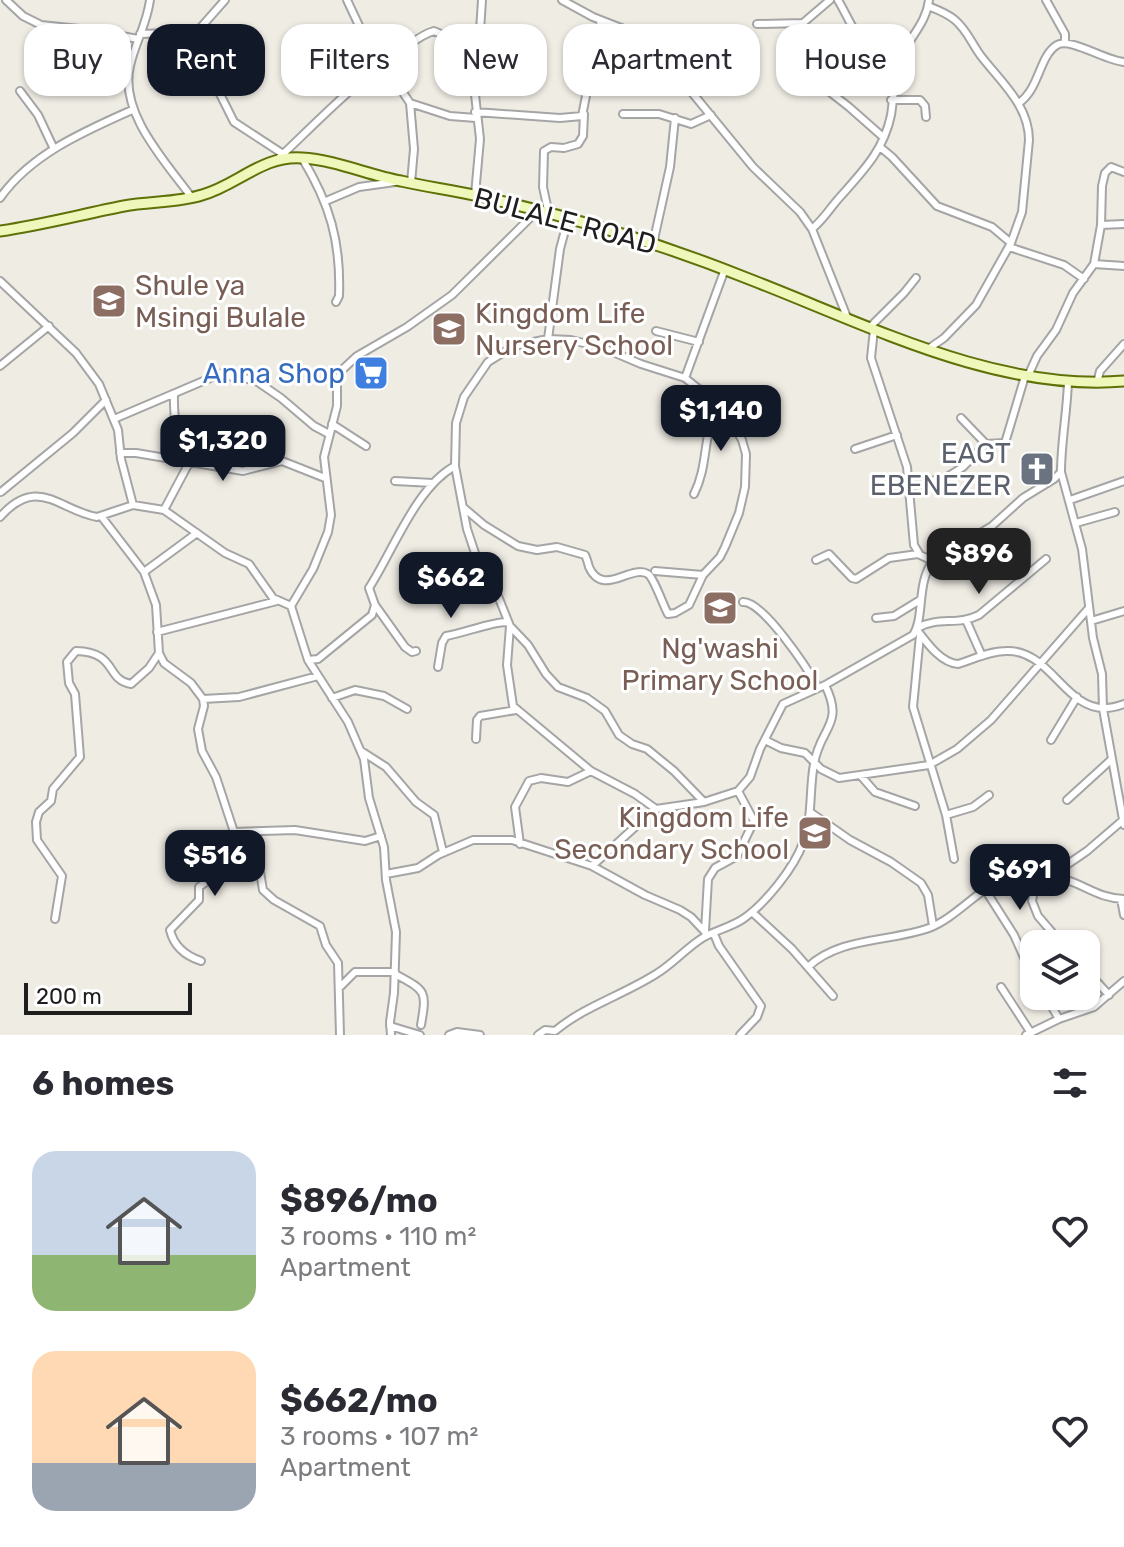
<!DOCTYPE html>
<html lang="en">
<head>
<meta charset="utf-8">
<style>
  body { margin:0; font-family:Rubik,sans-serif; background:#f2f2f3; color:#2b2b33; height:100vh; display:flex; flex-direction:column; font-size:30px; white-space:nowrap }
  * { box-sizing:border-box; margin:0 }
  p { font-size:26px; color:#7c7c81 }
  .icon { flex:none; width:44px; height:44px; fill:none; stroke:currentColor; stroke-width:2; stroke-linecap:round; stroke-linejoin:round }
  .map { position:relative; height:1035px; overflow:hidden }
  .details { display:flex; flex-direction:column; background:#fff; flex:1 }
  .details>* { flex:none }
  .top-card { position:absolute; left:24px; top:24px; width:1076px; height:72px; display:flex; gap:16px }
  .controls { position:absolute; left:1020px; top:930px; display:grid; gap:16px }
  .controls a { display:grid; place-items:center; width:80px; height:80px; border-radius:16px; background:#fff; box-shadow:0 2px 6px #0004; font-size:40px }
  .scale { position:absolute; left:24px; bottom:20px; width:168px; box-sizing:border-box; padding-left:8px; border:4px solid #1e1e1e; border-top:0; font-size:22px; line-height:28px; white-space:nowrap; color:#1e1e1e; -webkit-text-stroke:6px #fff; paint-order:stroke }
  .price { position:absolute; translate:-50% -68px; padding:0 18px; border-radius:16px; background:#111827; color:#fff; font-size:26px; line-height:52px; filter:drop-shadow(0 2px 4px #0008) }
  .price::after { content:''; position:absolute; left:50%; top:48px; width:24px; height:18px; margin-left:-12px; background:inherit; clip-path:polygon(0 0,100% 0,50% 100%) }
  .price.on { background:#222; color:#fff }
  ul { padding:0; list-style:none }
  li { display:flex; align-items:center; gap:24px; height:200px; padding:0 32px }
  li span { display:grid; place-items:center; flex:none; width:224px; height:160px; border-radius:24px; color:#555 }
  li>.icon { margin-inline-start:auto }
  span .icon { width:96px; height:96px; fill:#fffc; stroke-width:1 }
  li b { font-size:34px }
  h2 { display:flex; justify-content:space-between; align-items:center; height:96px; padding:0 32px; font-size:34px }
  .pill { padding:0 28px; border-radius:24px; background:#fff; box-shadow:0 2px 6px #0004; font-size:28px; line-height:72px }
  .pill.on { background:#111827; color:#fff }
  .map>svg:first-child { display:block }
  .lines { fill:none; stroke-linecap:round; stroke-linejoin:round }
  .street-casing { stroke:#a5a5a5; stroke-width:10 }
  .secondary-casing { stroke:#5e7208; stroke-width:13 }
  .street { stroke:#fff; stroke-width:6 }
  .secondary { stroke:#eff7ba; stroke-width:9 }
  .labels { text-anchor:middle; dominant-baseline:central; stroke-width:6; stroke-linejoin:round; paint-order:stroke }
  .street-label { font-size:28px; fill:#1e1e1e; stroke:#fff }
  .education-label { font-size:28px; fill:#785e54; stroke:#fff; text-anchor:start }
  .shop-label { font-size:28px; fill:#366cbe; stroke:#fff; text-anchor:end }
  .worship-label { font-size:28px; fill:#5b616d; stroke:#fff; text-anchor:end }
</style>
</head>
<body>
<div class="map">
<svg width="1124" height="1035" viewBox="0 0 1124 1035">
  <rect width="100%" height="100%" fill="#efece4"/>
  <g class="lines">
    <defs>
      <path id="street" d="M 6,0 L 23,16 L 41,25 L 89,30 L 138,39
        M 150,0 C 147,24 135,43 130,66 C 119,113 165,161 192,198
        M 347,0 L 378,66
        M 562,0 L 593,17 L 634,33 L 662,56 L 753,167 L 800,212 L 812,229 L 847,317
        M 838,0 C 857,33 858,51 901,58
        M 1046,0 L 1065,34 L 1065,42
        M 928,6 C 938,10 947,13 955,20 C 967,30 972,44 981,56 C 1000,81 1029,105 1029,140 L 1022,212 L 1011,243 L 976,305 L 944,338 L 928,349
        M 757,24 L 803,23 L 830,0
        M 140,34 L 170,33 L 187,43 L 207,68 L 234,122 L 283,154
        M 187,43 L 225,0
        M 383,63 L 410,103 L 414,149 L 411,183
        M 817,82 L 849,107 L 883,137
        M 20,91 L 38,115 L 54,149
        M 891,100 L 920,100 L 925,106 L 926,117
        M 410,103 L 450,116 L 476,118
        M 1019,103 C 1040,88 1039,56 1057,45 C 1070,37 1106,61 1124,62
        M 475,112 L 560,118 L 582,116 L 601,20
        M 623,114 L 659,114 L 691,124 L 711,115
        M 880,147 L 892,157 L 937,206 L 992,227 L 1011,243
        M 279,158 C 319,120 355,82 402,50 C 412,43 422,34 434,31 L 455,40 L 475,44
        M 302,158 C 330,204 341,242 339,296 L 336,302
        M 475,195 L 480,139 L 471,59 L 480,31 L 482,0
        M 0,198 C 31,154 85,131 132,110
        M 326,201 L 359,187 L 395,182
        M 549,215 L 543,187 L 544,151 L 551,147 L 564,148 L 578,144 L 583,136 L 584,114
        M 568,219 L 560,249 L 548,339 L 514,346 L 488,362 L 464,397 L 456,423 L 455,466 L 467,529 L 476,556 L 490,576 L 510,626 L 507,665 L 513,706 L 591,771 L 635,794 L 656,809 L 704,802 L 738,791 L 750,777 L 760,749 L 783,704 L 825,685 L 913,635 C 925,617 916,583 933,561 L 992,526 L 1023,498 L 1054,479 L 1061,472 C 1061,443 1067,412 1068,382
        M 1101,225 L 1124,224
        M 812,229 C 824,219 830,208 840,197 C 863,171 884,150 891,115 C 894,96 894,78 900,60 C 908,38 926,25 929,0
        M 653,244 L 670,167 L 675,118
        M 1009,247 L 1064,265 L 1084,279
        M 1094,264 L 1124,266
        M 0,281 L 76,353 L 99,384 L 118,430 L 121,459 L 133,505
        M 870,327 L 904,293 L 916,278
        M 874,329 L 871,358 L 907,467 L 914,545 L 920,555 L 933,561
        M 656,331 L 699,342
        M 0,366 L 49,326
        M 1028,376 L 1037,356 L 1056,330 L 1073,293 L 1094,264 L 1101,225 L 1102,186 L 1105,173 L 1111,167 L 1124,172
        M 685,378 L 725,269
        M 1097,383 L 1100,371 L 1124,344
        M 174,395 C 173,417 179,438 175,460
        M 961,418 L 986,444
        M 114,419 L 222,373 L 240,380 L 252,378 L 281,398 L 314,426 L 329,434
        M 332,424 L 366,446
        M 855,449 L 897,435
        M 120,453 L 136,453 L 243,471 L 282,461 L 325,478
        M 1061,472 L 1082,549 L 1093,638 L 1102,674 L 1103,709 L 1124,825
        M 395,481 L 433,483
        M 908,487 L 947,477 L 963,467 L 986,444 L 1005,443 L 1025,376
        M 1,492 L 73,433 L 106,400
        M 694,494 C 704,474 704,456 708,435 C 710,423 716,414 717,402
        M 1070,500 L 1124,481
        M 464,508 L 484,525 L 518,546 L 537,550 L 557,547 L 585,555 C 587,559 588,563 589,567 C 603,598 630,564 648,574 C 654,578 663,605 668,614 L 675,613 L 689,605 L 703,575 L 720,557 L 725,547 L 739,513 L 745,487 L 746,454 L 742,440 L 724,409 L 685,378 L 641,364 L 601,347 L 571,340 L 548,339
        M 164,510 L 189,463
        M 0,517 C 38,474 60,511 97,517 L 133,505 L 164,510 L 225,553 L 249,564 L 273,598 L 291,606
        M 1076,523 L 1115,512
        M 816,560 L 829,554 L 852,578 L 856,579 L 889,558 L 918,554
        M 655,571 L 703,575
        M 144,572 L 197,533
        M 743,602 C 763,601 808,669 818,688
        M 375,605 L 405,647 L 412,652 L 416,651
        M 876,618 L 894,616 L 920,600
        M 966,620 L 982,656
        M 1091,621 L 1124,611
        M 510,626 L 528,645 L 546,674 L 558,687 L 587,698 L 605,711 L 619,735 L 632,744 L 647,749 L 674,771 L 703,801
        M 917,628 C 939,616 957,626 979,615 L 1046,559
        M 917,630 C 927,643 941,663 958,664 C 974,659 990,651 1006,651 C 1050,649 1065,710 1106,708 C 1111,708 1118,706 1124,704
        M 157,632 L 277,601
        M 920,635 L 913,707 L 946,815 L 954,859
        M 159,653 L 164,663 L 191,683 L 203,699 L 204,706 L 198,729 L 202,751 L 216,777 L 234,832 L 258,860 L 263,890 L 274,900 L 320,926 L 326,945 L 338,963 L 340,1035
        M 308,660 L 318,659 L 372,615 L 375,605 L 369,588 C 393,551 416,487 455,466
        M 438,667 L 442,643 L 446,636 C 464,633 494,621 508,622
        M 332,698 L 355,690 L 384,696 L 407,709
        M 203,699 L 239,697 L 318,676
        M 476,739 L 477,720 L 480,716 L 516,710
        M 765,740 L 781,748 L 805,753 L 821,769 L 839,778 L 929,765 L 957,749 L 991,720 L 1088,609
        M 1051,740 L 1077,697
        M 361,751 L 386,767 L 416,802 L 434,815 L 443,852
        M 861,776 L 875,792 L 915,806
        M 1067,800 L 1112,759
        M 810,812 L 850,840 L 891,862 L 921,883 L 928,895 L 933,926
        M 946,815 L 973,807 L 989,795
        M 520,844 L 515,807 L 529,781 L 541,778 L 568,782 L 591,771
        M 1011,850 L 1033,875
        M 592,866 L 635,827
        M 386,874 L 418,868 L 438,855 L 473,840 L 512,840 L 592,866 L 645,895 L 680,910 L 691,917 L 708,935
        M 1045,877 L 1034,889 L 1032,901 L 1038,916 L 1062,944
        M 1049,877 L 1087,851 L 1122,821
        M 986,891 L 1014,935 L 1034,980
        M 1121,899 L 1124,915
        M 752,912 L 792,949 L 833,996
        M 55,919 L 62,876 L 37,840 L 36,822 L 39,812 L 51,801 L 53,789 L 80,757 L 75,694 L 69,683 L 67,662 L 76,651 C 118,652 105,680 131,684 L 149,668 L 159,653 L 156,605 L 144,572 L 101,516
        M 705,931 L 708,879 L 715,868 L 737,856 L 754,821 L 738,791
        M 714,934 L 719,946 L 761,1006 L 757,1017 L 740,1035
        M 201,961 C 186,956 174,947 170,930 L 199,900 L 199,887 L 220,872 L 229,862 L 234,832 L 295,830 L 365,841 L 381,836
        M 808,967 C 839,937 890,942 929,928 C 959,917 986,879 1018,874 C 1031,873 1054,875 1067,880 C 1088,887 1099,898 1124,899
        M 1086,970 L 1109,995
        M 395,974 C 426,991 427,990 421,1025
        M 1001,987 L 1031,1033
        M 339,988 L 355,972 L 395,972
        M 1042,996 L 1049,1002 L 1059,1019
        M 390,1026 L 420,1035
        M 391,1035 L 390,1022 L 394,993 L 396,932 L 386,880 L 384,847 L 369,798 L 364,759 L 348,722 L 308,660 L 291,606 L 313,569 L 328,532 L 331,515 L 324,457 L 337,406 L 337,380 L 342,370 L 357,356 L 407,327 L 452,295 L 537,211
        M 449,1035 L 457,1032 L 480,1035
        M 538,1035 L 545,1030 L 555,1031 C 585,1006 623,995 656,974 C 673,964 687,947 704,937 C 717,930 731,927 743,919 C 765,904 794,868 803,843 C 813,817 809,790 814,764 C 820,727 845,725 825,685
        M 1026,1035 L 1059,1019 L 1094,1007 L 1124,981"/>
      <path id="secondary" d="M 0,231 C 42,225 83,214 124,206 C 149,201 177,203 202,195 C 238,185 262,155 302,158 C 336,160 368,175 401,181 C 427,187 453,190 478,196 C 570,216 662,244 749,279 C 866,324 996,392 1124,381"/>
    </defs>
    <use href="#street" class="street-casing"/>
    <use href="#secondary" class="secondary-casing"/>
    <use href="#street" class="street"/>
    <use href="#secondary" class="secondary"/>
  </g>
  <defs>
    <symbol id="school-square" viewBox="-11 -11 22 22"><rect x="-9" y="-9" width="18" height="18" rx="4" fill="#8d6e63" stroke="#fff"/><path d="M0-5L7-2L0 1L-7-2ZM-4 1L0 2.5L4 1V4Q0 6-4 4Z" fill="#fff"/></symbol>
    <symbol id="supermarket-square" viewBox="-11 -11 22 22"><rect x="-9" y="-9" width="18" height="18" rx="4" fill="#3f7fe0" stroke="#fff"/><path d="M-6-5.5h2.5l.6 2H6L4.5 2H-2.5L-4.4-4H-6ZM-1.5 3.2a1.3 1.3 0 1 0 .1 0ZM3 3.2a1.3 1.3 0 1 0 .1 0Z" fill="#fff"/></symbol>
    <symbol id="church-square" viewBox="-11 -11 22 22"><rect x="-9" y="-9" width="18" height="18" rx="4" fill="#6b7280" stroke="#fff"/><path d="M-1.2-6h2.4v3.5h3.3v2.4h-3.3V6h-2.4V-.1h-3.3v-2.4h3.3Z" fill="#fff"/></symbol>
  </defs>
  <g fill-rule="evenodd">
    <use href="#school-square" x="89" y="281" width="40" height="40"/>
    <use href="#school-square" x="429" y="309" width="40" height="40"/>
    <use href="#supermarket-square" x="351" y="353" width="40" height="40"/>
    <use href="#church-square" x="1017" y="449" width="40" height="40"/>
    <use href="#school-square" x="700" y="588" width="40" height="40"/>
    <use href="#school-square" x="795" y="813" width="40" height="40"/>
  </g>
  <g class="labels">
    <g class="street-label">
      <text transform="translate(565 221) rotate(15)">BULALE ROAD</text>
    </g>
    <g class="education-label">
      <text x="135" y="285">Shule ya<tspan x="135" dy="32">Msingi Bulale</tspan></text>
      <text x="475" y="313">Kingdom Life<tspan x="475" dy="32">Nursery School</tspan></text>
      <text x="720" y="648" text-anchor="middle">Ng'washi<tspan x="720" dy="32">Primary School</tspan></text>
      <text x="789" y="817" text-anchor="end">Kingdom Life<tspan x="789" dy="32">Secondary School</tspan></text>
    </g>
    <g class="shop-label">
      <text x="345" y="373">Anna Shop</text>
    </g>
    <g class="worship-label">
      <text x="1011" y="453">EAGT<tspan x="1011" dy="32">EBENEZER</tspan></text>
    </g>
  </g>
</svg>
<div class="controls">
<a><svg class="icon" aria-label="layers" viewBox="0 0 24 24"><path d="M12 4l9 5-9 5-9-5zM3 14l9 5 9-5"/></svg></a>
</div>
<div class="scale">200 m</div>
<b class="price" style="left:721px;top:453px">$1,140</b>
<b class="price" style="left:223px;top:483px">$1,320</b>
<b class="price on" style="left:979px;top:596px">$896</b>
<b class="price" style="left:451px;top:620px">$662</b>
<b class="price" style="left:215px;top:898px">$516</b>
<b class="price" style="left:1020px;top:912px">$691</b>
<div class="top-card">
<a class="pill">Buy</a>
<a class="pill on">Rent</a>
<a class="pill">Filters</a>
<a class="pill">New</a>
<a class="pill">Apartment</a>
<a class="pill">House</a>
</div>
</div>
<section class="details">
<h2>6 homes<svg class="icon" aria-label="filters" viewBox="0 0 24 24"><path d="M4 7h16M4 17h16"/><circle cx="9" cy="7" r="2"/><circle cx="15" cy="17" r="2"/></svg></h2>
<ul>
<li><span style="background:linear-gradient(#c9d6e8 65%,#8fb573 0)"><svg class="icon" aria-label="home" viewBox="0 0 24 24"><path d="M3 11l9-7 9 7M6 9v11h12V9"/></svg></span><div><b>$896/mo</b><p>3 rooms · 110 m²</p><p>Apartment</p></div><svg class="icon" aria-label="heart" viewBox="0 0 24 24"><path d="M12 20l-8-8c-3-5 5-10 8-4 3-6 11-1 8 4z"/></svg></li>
<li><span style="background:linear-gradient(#ffd9b3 70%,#9aa5b1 0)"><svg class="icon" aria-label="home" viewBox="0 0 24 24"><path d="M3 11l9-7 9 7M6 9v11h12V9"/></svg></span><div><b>$662/mo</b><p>3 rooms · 107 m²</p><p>Apartment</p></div><svg class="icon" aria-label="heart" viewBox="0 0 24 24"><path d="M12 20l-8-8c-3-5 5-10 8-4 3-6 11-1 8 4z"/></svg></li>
</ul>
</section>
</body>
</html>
